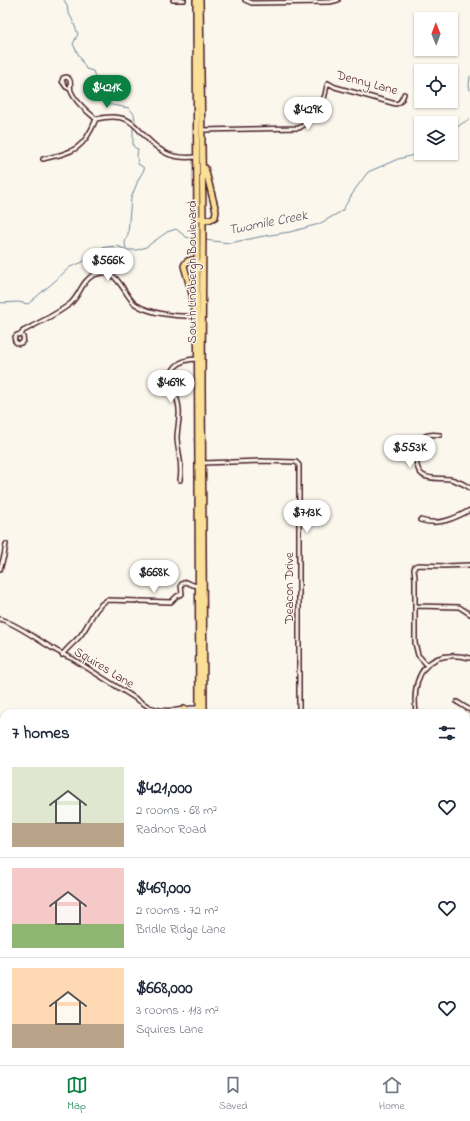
<!DOCTYPE html>
<html lang="en">
<head>
<meta charset="utf-8">
<style>
  body { margin:0; font-family:"Indie Flower",sans-serif; background:#f2f2f3; color:#1f2937; height:100vh; display:flex; flex-direction:column; font-size:15px; white-space:nowrap }
  * { box-sizing:border-box; margin:0 }
  p { font-size:13px; color:#747a83 }
  .icon { flex:none; width:22px; height:22px; fill:none; stroke:currentColor; stroke-width:2; stroke-linecap:round; stroke-linejoin:round }
  .map { position:relative; flex:1; overflow:hidden }
  .details { position:absolute; left:0px; top:709px; width:470px; height:356px; display:flex; flex-direction:column; background:#fff; border-radius:12px 12px 0 0; box-shadow:0 1px 3px #0004 }
  .details>* { flex:none }
  .needle { width:26px; rotate:359deg }
  .fabs { position:absolute; left:414px; top:12px; display:grid; gap:8px }
  .fabs a { display:grid; place-items:center; width:44px; height:44px; border-radius:0px; background:#fff; box-shadow:0 1px 3px #0004; font-size:20px }
  .price { position:absolute; translate:-50% -34px; padding:0 9px; border-radius:14px; background:#fff; color:#222; font-size:13px; line-height:26px; filter:drop-shadow(0 1px 2px #0008) }
  .price::after { content:''; position:absolute; left:50%; top:24px; width:12px; height:9px; margin-left:-6px; background:inherit; clip-path:polygon(0 0,100% 0,50% 100%) }
  .price.current { background:#0b8043; color:#fff }
  ul { padding:0; list-style:none }
  li { display:flex; align-items:center; gap:12px; height:100px; padding:0 12px }
  li+li { border-top:1px solid #e0e1e3 }
  li span { display:grid; place-items:center; flex:none; width:112px; height:80px; border-radius:0px; color:#555 }
  li>.icon { margin-inline-start:auto }
  span .icon { width:48px; height:48px; fill:#fffc; stroke-width:1 }
  li b { font-size:17px }
  h2 { display:flex; justify-content:space-between; align-items:center; height:48px; padding:0 12px; font-size:17px }
  .tab-bar { display:flex; justify-content:space-around; align-items:center; height:56px; border-top:1px solid #e0e1e3; background:#fff; font-size:11px; color:#747a83 }
  .tab-bar a { display:grid; justify-items:center; gap:2px }
  .tab-bar .current { color:#0b8043 }
  .map>svg:first-child { display:block }
  .built { fill:#f7e6d4 }
  .lines { fill:none; stroke-linecap:round; stroke-linejoin:round }
  .stream { stroke:#6c869a; stroke-width:1 }
  .street-casing { stroke:#4a1f2b; stroke-width:6 }
  .primary-casing { stroke:#4a1f2b; stroke-width:8 }
  .street { stroke:#fbf7ec; stroke-width:3 }
  .primary { stroke:#fadf96; stroke-width:5 }
  .labels { text-anchor:middle; dominant-baseline:central; stroke-width:3; stroke-linejoin:round; paint-order:stroke }
  .street-label { font-size:13px; fill:#4a1f2b; stroke:#fbf7ec }
  .water-label { font-size:14px; font-style:italic; fill:#5b5262; stroke:#fbf7ec }
</style>
</head>
<body>
<div class="map">
<svg width="470" height="1065" viewBox="0 0 470 1065">
  <rect width="100%" height="100%" fill="#fbf7ec"/>
  <filter id="ink" filterUnits="userSpaceOnUse"><feTurbulence type="fractalNoise" baseFrequency=".025" numOctaves="2"/><feDisplacementMap in="SourceGraphic" scale="8" xChannelSelector="R" yChannelSelector="G"/><feConvolveMatrix kernelMatrix="1 2 1 2 8 2 1 2 1" color-interpolation-filters="sRGB"/></filter>
  <g filter="url(#ink)">
    <path class="built" d="M 0,778 L 4,778 L 4,794 L 0,794 Z
      M 466,943 L 470,943 L 470,1022 L 466,1022 Z
      M 4,1014 L 4,1047 L 0,1047 L 0,1015 Z
      M 169,1061 L 199,1061 L 199,1065 L 170,1065 Z
      M 206,1061 L 240,1061 L 240,1065 L 206,1065 Z"/>
    <g class="lines">
      <path class="stream" d="M 64,0 L 67,5 L 68,12 L 72,19 L 78,34 L 73,44 L 86,69 L 93,71 L 95,77 L 103,83 L 101,94 L 106,104 L 129,108 L 134,114 L 135,120
        M 470,76 L 469,85 L 470,90
        M 451,133 L 461,124 L 470,119
        M 204,240 L 230,243 L 264,236 L 290,232 L 319,224 L 342,211 L 356,188 L 368,172 L 398,159 L 414,155 L 421,152
        M 126,250 L 125,242 L 128,234 L 131,198 L 139,178 L 144,170 L 143,167 L 138,164 L 137,155 L 138,150 L 133,146 L 133,127
        M 0,303 L 18,302 L 28,304 L 56,280 L 70,267 L 83,262 L 90,253 L 106,247 L 118,246 L 126,250 L 137,250 L 146,247 L 167,232 L 176,229 L 186,237 L 195,239"/>
      <defs>
        <path id="street" d="M 173,0 L 184,0
          M 245,0 L 252,3 L 330,2 L 338,0
          M 70,89 L 66,87 L 62,81 L 63,78 L 67,77 C 73,81 69,85 71,91 C 75,102 88,112 96,119 C 139,109 135,136 164,152 C 174,158 185,158 197,157
          M 202,130 L 299,128 C 312,121 320,109 325,95 C 326,91 326,87 328,83 L 335,87 L 396,104 C 401,103 402,99 404,94
          M 43,159 C 73,152 84,150 96,119
          M14.5 339a4.5 4.5 0 1 1 9 0a4.5 4.5 0 1 1-9 0Z
          M 21,335 L 23,331 C 38,323 58,314 71,303 C 80,295 82,280 94,275 C 118,265 122,293 135,304 C 150,314 178,317 195,316
          M 440,435 C 432,434 425,434 420,440 C 415,445 416,452 416,458 C 417,483 433,477 450,479 C 458,481 464,484 470,488
          M 203,463 L 261,461 L 296,462 L 299,465 L 299,713
          M 180,480 C 183,463 178,454 177,438 C 177,429 180,420 179,410 C 179,401 175,395 172,387 C 167,368 180,359 197,359
          M 420,520 C 438,526 454,519 470,510
          M 0,569 L 4,556 L 6,544
          M 415,606 L 459,607 L 470,614
          M 0,619 C 27,628 47,649 73,659 L 149,707 C 172,715 179,707 201,708
          M 62,655 C 68,647 74,643 80,636 C 90,624 93,608 107,600 L 171,602 L 177,596 L 182,594 L 181,585 L 183,583 L 186,582 L 193,585 L 199,586
          M 427,665 L 418,655 L 415,643 L 415,578 L 414,569 L 415,566 L 418,565 L 445,566 L 470,565
          M 457,702 L 470,710
          M 416,713 C 411,674 428,648 470,658
          M 466,747 L 470,747
          M 0,921 L 4,921
          M 466,1044 L 470,1043
          M 10,1061 L 10,1065
          M 95,1061 L 95,1065
          M 299,1061 L 299,1065
          M 346,1061 L 346,1065
          M 392,1065 L 392,1061
          M 457,1065 L 458,1061"/>
        <path id="primary" d="M 196,0 L 199,713
          M 200,0 L 203,219 L 202,384 L 204,713
          M 201,218 C 206,221 210,220 215,217 L 216,211 L 205,168
          M 195,315 L 192,294 L 184,266 C 187,258 194,259 200,263
          M 184,709 L 185,713
          M 466,938 L 470,938
          M 0,1012 L 4,1011
          M 202,1061 L 202,1065"/>
      </defs>
      <use href="#street" class="street-casing"/>
      <use href="#primary" class="primary-casing"/>
      <use href="#street" class="street"/>
      <use href="#primary" class="primary"/>
    </g>
  </g>
  <g class="labels">
    <g class="street-label">
      <text transform="translate(367 83) rotate(15)">Denny Lane</text>
      <text transform="translate(192 272) rotate(-90)">South Lindbergh Boulevard</text>
      <text transform="translate(289 588) rotate(-90)">Deacon Drive</text>
      <text transform="translate(104 668) rotate(31)">Squires Lane</text>
    </g>
    <g class="water-label">
      <text transform="translate(268 223) rotate(-11)">Twomile Creek</text>
    </g>
  </g>
</svg>
<div class="fabs">
<a><svg class="needle" viewBox="-14 -14 28 28"><path d="M0-13l5 13h-10z" fill="#e53935"/><path d="M0 13l5-13h-10z" fill="#747a83"/></svg></a>
<a><svg class="icon" aria-label="locate" viewBox="0 0 24 24"><circle cx="12" cy="12" r="6"/><path d="M12 2v4M12 18v4M2 12h4M18 12h4"/></svg></a>
<a><svg class="icon" aria-label="layers" viewBox="0 0 24 24"><path d="M12 4l9 5-9 5-9-5zM3 14l9 5 9-5"/></svg></a>
</div>
<b class="price current" style="left:107px;top:109px">$421K</b>
<b class="price" style="left:308px;top:131px">$429K</b>
<b class="price" style="left:108px;top:282px">$566K</b>
<b class="price" style="left:171px;top:404px">$469K</b>
<b class="price" style="left:410px;top:469px">$553K</b>
<b class="price" style="left:307px;top:534px">$713K</b>
<b class="price" style="left:154px;top:594px">$668K</b>
<section class="details">
<h2>7 homes<svg class="icon" aria-label="filters" viewBox="0 0 24 24"><path d="M4 7h16M4 17h16"/><circle cx="9" cy="7" r="2"/><circle cx="15" cy="17" r="2"/></svg></h2>
<ul>
<li><span style="background:linear-gradient(#dfe7d0 70%,#b9a48a 0)"><svg class="icon" aria-label="home" viewBox="0 0 24 24"><path d="M3 11l9-7 9 7M6 9v11h12V9"/></svg></span><div><b>$421,000</b><p>2 rooms · 68 m²</p><p>Radnor Road</p></div><svg class="icon" aria-label="heart" viewBox="0 0 24 24"><path d="M12 20l-8-8c-3-5 5-10 8-4 3-6 11-1 8 4z"/></svg></li>
<li><span style="background:linear-gradient(#f6c9c9 70%,#8fb573 0)"><svg class="icon" aria-label="home" viewBox="0 0 24 24"><path d="M3 11l9-7 9 7M6 9v11h12V9"/></svg></span><div><b>$469,000</b><p>2 rooms · 72 m²</p><p>Bridle Ridge Lane</p></div><svg class="icon" aria-label="heart" viewBox="0 0 24 24"><path d="M12 20l-8-8c-3-5 5-10 8-4 3-6 11-1 8 4z"/></svg></li>
<li><span style="background:linear-gradient(#ffd9b3 70%,#b9a48a 0)"><svg class="icon" aria-label="home" viewBox="0 0 24 24"><path d="M3 11l9-7 9 7M6 9v11h12V9"/></svg></span><div><b>$668,000</b><p>3 rooms · 113 m²</p><p>Squires Lane</p></div><svg class="icon" aria-label="heart" viewBox="0 0 24 24"><path d="M12 20l-8-8c-3-5 5-10 8-4 3-6 11-1 8 4z"/></svg></li>
</ul>
</section>
</div>
<nav class="tab-bar">
<a class="current"><svg class="icon" aria-label="map" viewBox="0 0 24 24"><path d="M3 6l6-2 6 2 6-2v14l-6 2-6-2-6 2zM9 4v14M15 6v14"/></svg>Map</a>
<a><svg class="icon" aria-label="saved" viewBox="0 0 24 24"><path d="M7 4h10v16l-5-4-5 4z"/></svg>Saved</a>
<a><svg class="icon" aria-label="home" viewBox="0 0 24 24"><path d="M3 11l9-7 9 7M6 9v11h12V9"/></svg>Home</a>
</nav>
</body>
</html>
